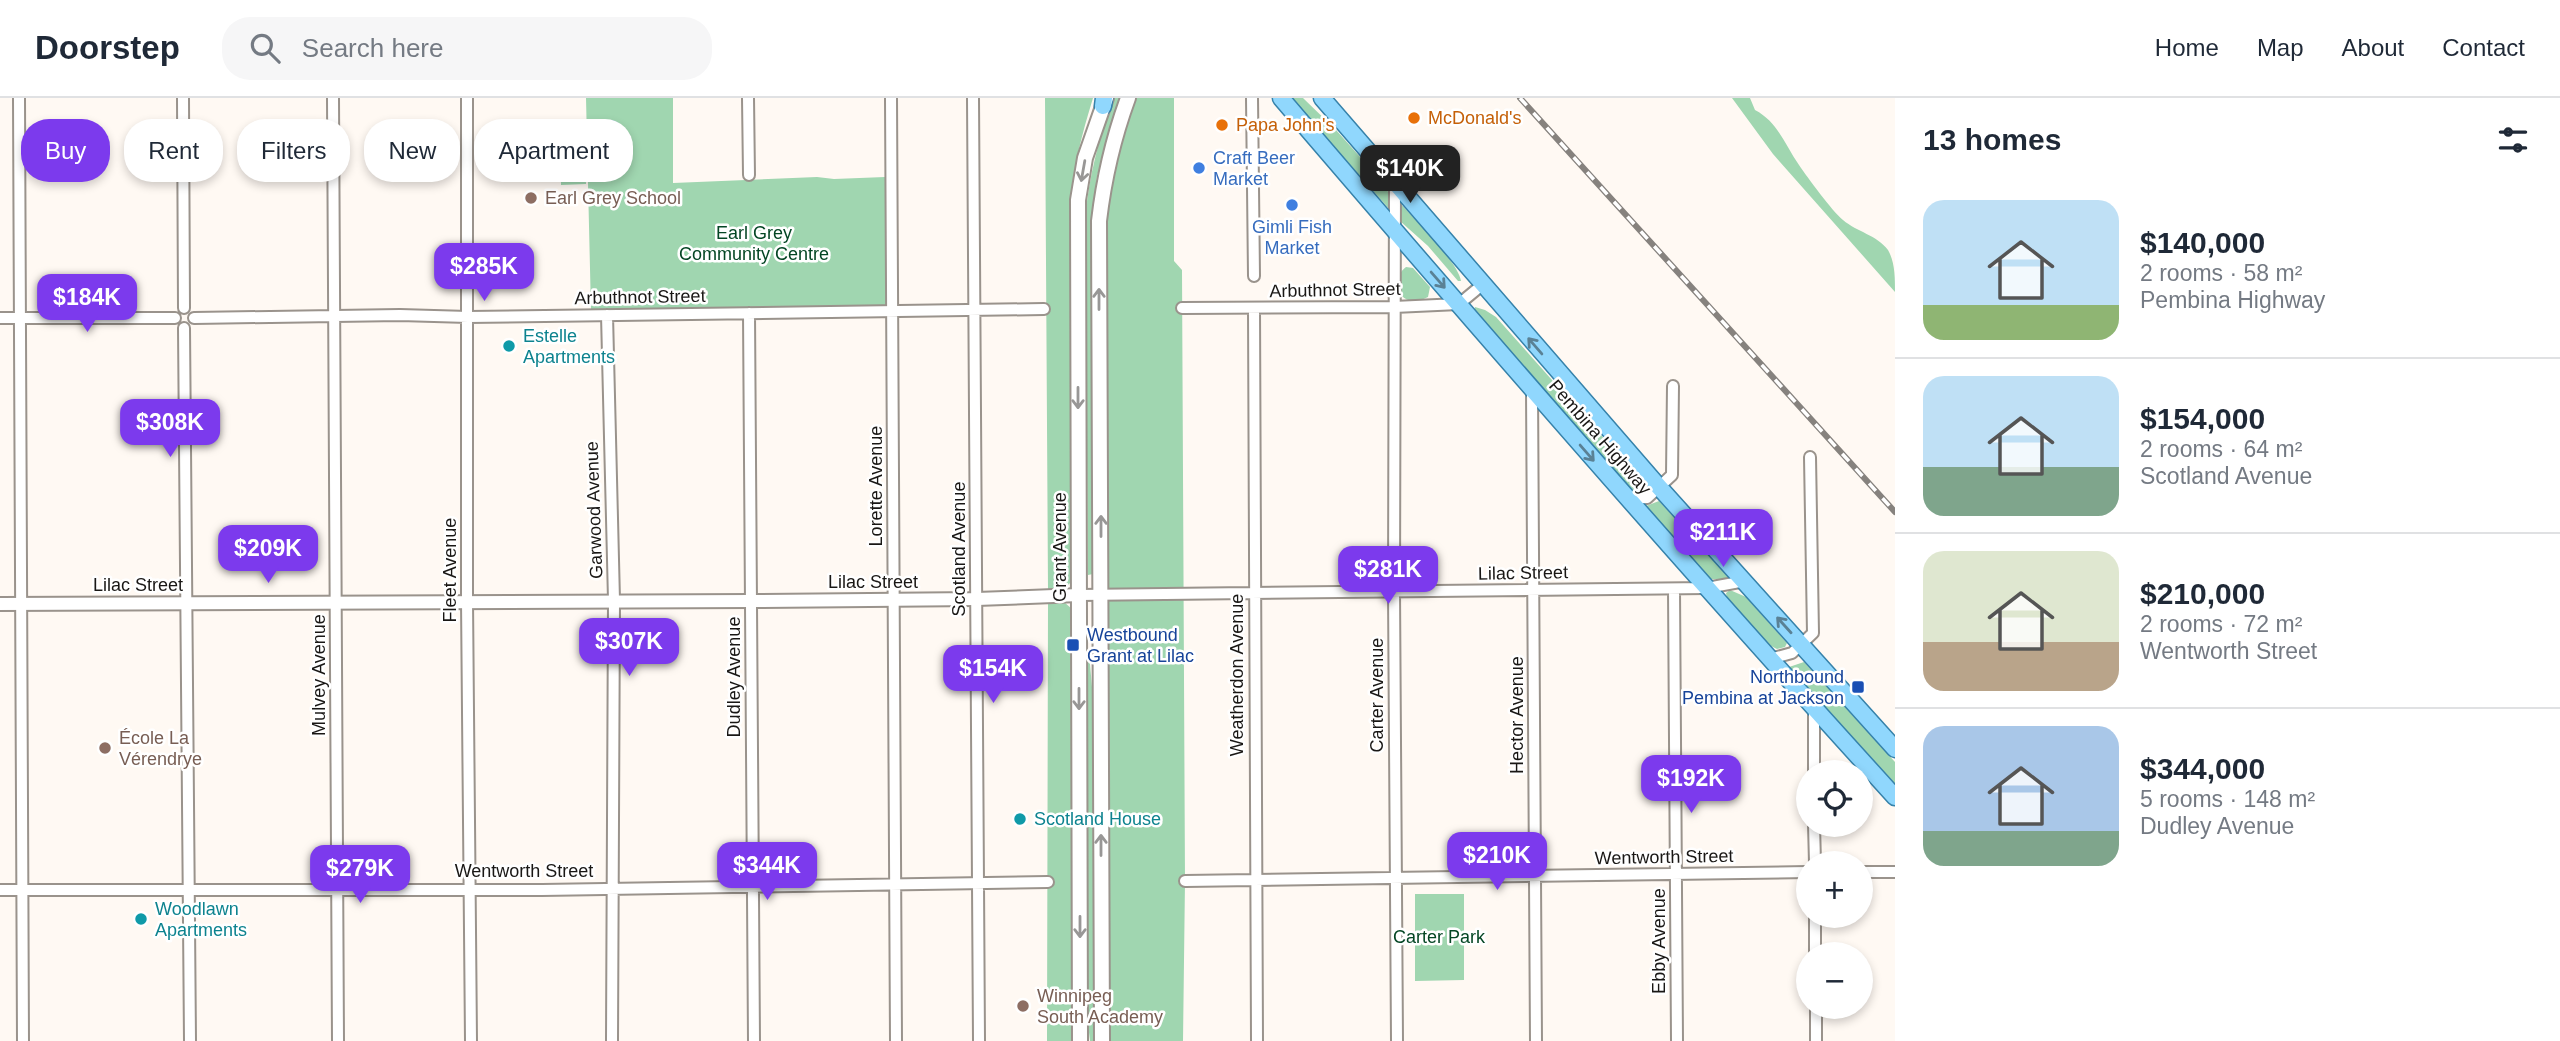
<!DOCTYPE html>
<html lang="en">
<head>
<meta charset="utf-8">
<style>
  body { margin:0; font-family:Arial,sans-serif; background:#f6f6f7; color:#1f2937; height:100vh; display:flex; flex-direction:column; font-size:26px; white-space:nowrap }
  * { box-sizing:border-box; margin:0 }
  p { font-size:23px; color:#747a83 }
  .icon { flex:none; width:38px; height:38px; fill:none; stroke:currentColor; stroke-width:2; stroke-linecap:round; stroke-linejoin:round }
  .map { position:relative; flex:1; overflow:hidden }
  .drawer { display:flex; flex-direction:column; background:#fff; width:665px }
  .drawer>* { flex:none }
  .guide { position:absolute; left:21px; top:21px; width:665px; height:63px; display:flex; gap:14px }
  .fabs { position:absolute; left:1796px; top:662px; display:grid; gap:14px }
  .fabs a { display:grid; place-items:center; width:77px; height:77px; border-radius:50%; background:#fff; box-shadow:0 4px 10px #0003; font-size:35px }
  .price { position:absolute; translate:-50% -60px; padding:0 16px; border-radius:14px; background:#7c3aed; color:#fff; font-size:23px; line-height:46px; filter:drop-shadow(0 2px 4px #0008) }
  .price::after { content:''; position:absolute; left:50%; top:42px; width:21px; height:16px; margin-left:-10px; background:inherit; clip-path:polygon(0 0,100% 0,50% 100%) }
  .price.active { background:#222; color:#fff }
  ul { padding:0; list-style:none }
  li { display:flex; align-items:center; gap:21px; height:175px; padding:0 28px }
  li+li { border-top:2px solid #e0e1e3 }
  li span { display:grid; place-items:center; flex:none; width:196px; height:140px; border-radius:21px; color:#555 }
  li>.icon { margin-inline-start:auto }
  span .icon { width:84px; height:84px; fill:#fffc; stroke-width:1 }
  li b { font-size:30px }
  h2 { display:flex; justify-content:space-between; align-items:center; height:84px; padding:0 28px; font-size:30px }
  .chip { padding:0 24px; border-radius:28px; background:#fff; box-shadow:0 4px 10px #0003; font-size:24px; line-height:63px }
  .chip.active { background:#7c3aed; color:#fff }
  header { display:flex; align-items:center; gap:42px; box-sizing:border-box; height:98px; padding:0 35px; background:#fff; border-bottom:2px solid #e0e1e3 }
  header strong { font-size:33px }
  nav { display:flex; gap:38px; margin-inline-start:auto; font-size:24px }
  .search { width:490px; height:63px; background:#f6f6f7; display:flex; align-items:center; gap:18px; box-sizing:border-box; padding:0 24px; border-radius:28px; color:#747a83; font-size:26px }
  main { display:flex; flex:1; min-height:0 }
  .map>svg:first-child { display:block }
  .green { fill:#a0d6b0 }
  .water { fill:#8aafdc }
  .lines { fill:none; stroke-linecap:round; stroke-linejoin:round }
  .minor-casing { stroke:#9a938c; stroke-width:14 }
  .tertiary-casing { stroke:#9a938c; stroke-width:16 }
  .secondary-casing { stroke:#9a938c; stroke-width:18 }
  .primary-casing { stroke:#3682aa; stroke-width:19 }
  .minor { stroke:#fff; stroke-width:10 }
  .tertiary { stroke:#fff; stroke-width:12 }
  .secondary { stroke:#fff; stroke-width:14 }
  .primary { stroke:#90d7fd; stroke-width:16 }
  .rail-casing { stroke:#86827e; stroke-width:6 }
  .rail { stroke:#fff; stroke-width:3.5; stroke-dasharray:10; stroke-linecap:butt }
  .oneway { stroke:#989796 }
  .oneway2 { stroke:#5a8195 }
  .food-dot { fill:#e8710a; stroke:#fff; stroke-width:2.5 }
  .shop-dot { fill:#3f7fe0; stroke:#fff; stroke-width:2.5 }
  .education-dot { fill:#8d6e63; stroke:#fff; stroke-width:2.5 }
  .culture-dot { fill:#0f9aa8; stroke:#fff; stroke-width:2.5 }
  .transit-dot { fill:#1a4fb4; stroke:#fff; stroke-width:2.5 }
  .labels { text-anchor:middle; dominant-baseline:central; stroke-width:5; stroke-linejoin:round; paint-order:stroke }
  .food-label { font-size:18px; fill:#c56008; stroke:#fff; text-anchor:start }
  .shop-label { font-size:18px; fill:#366cbe; stroke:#fff; text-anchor:start }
  .education-label { font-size:18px; fill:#785e54; stroke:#fff; text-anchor:start }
  .park-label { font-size:18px; fill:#044624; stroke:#fff }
  .street-label { font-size:18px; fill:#191715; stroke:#fff }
  .culture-label { font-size:18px; fill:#0d838f; stroke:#fff; text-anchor:start }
  .transit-label { font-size:18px; fill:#164399; stroke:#fff; text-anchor:start }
</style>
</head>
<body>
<header>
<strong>Doorstep</strong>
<div class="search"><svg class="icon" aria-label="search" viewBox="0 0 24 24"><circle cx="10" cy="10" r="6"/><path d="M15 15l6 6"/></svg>Search here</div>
<nav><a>Home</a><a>Map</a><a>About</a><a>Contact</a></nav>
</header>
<main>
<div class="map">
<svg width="1895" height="943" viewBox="0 0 1895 943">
  <rect width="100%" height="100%" fill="#fff9f3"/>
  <path class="green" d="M 586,0 L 673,0 L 673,85 L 817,79 L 834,81 L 885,79 L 886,207 L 591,213 Z
    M 1045,0 L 1093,0 C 1082,36 1073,69 1071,107 L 1074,480 L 1065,491 L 1048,491 Z
    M 1113,0 L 1121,0 L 1097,78 L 1092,127 L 1093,476 L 1088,477 L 1085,121 C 1089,78 1099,40 1113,0 Z
    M 1136,0 L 1174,0 L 1174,163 L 1182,172 L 1185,783 L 1183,943 L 1110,943 L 1106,140 C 1107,90 1119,47 1136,0 Z
    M 1291,0 L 1303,0 L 1336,32 L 1386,88 L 1391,103 L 1390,112 Z
    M 1732,0 L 1750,0 L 1755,12 C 1778,24 1785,47 1799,67 C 1808,80 1832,113 1843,122 C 1857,134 1877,137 1888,152 C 1895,164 1895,180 1895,194 L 1773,56 Z
    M 585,43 L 586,86 L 561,87 L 560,44 Z
    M 1401,106 C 1416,123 1458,164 1461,183 L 1458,183 L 1428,148 L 1400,123 Z
    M 1406,169 L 1413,170 L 1430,189 L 1428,199 C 1398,214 1389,181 1406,169 Z
    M 1475,209 L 1485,212 L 1496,219 L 1647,389 L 1646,394 L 1641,396 L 1627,388 L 1474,213 Z
    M 1659,403 L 1730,480 L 1730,482 L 1710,481 L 1646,408 Z
    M 1730,492 L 1746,499 L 1787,545 L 1785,549 L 1777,551 L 1769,547 L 1727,500 L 1726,495 Z
    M 1064,504 L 1072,511 L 1074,943 L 1047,943 L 1048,505 Z
    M 1087,555 L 1089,555 L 1095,623 L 1096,943 L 1090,943 L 1088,926 Z
    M 1804,564 L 1895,664 L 1895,686 L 1789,569 Z
    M 1415,796 L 1464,796 L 1464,882 L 1415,883 Z"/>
  <path class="water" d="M597 35a13 13 0 1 1 26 0a13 13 0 1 1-26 0Z"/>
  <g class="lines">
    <defs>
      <path id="minor" d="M 19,0 L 23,943
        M 183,0 L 184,210
        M 333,0 L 338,943
        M 467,0 L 467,503 L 471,943
        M 748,0 L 749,77
        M 891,0 L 896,943
        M 973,0 L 979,943
        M 1252,0 L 1254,178
        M 1395,83 L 1394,493 L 1397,943
        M 1182,210 L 1394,209 L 1459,206 L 1482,187
        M 1254,210 L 1257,943
        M 749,215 L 754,943
        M 607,217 L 614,502 L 612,943
        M 0,220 L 175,220
        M 194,220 L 400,217 L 468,219 L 1044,211
        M 184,230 L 190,943
        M 1532,292 L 1536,943
        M 1628,401 L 1647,400 L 1672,377 L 1673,288
        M 1674,491 L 1677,943
        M 1079,497 L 1707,490 L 1745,483
        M 1770,561 L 1792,555 L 1813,535 L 1810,359
        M 1814,610 L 1814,674
        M 1814,726 L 1815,765
        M 1860,774 L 1895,774
        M 1185,783 L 1808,774
        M 0,792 L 542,792 L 1048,784
        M 1815,817 L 1815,856
        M 1816,908 L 1816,943"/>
      <path id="tertiary" d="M 0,506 L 751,503 L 977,501 L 1079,497"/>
      <path id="secondary" d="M 1080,943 L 1078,102 L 1085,60 L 1106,0
        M 1102,943 L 1099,123 C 1104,80 1113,41 1128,0"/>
      <path id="primary" d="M 1281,0 C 1483,236 1686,470 1895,699
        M 1322,0 L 1659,389 L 1895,651
        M 1103,8 L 1104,0"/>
    </defs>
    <use href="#minor" class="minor-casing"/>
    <use href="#tertiary" class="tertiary-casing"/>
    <use href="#secondary" class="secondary-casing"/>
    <use href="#primary" class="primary-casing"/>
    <use href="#minor" class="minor"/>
    <use href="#tertiary" class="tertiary"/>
    <use href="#secondary" class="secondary"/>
    <use href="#primary" class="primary"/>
    <defs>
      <path id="rail" d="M 1520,0 L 1895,414"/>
    </defs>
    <use href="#rail" class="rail-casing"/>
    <use href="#rail" class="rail"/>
  </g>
  <defs><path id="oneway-shaft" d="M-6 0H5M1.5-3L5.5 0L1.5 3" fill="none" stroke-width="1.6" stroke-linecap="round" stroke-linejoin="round" transform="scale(1.75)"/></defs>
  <g class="oneway">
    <use href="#oneway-shaft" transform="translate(1083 73) rotate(100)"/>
    <use href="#oneway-shaft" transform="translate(1099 201) rotate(-90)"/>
    <use href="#oneway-shaft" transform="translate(1078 300) rotate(90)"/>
    <use href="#oneway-shaft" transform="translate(1101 428) rotate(-90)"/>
    <use href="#oneway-shaft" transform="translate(1079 601) rotate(90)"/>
    <use href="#oneway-shaft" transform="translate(1101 747) rotate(-90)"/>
    <use href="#oneway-shaft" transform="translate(1080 829) rotate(90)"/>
  </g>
  <g class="oneway2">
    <use href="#oneway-shaft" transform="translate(1438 182) rotate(49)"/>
    <use href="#oneway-shaft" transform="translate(1535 248) rotate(-131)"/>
    <use href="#oneway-shaft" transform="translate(1587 355) rotate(49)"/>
    <use href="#oneway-shaft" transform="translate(1784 527) rotate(-132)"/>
  </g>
  <g class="food-dot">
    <circle cx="1414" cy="20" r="7"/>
    <circle cx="1222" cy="27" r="7"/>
  </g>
  <g class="shop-dot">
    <circle cx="1199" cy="70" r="7"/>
    <circle cx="1292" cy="107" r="7"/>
  </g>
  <g class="education-dot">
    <circle cx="531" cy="100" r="7"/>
    <circle cx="105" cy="650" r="7"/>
    <circle cx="1023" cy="908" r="7"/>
  </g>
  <g class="culture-dot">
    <circle cx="509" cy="248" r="7"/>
    <circle cx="1020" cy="721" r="7"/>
    <circle cx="141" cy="821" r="7"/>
  </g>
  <g class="transit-dot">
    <rect x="1066" y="540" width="14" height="14" rx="3.5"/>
    <rect x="1851" y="582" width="14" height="14" rx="3.5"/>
  </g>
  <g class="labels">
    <g class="food-label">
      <text x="1428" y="20">McDonald's</text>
      <text x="1236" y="27">Papa John's</text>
    </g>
    <g class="shop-label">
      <text x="1213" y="60">Craft Beer<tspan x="1213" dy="21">Market</tspan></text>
      <text x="1292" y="129" text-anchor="middle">Gimli Fish<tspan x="1292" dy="21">Market</tspan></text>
    </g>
    <g class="education-label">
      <text x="545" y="100">Earl Grey School</text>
      <text x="119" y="640">École La<tspan x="119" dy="21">Vérendrye</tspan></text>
      <text x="1037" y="898">Winnipeg<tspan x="1037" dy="21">South Academy</tspan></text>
    </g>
    <g class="park-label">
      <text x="754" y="135">Earl Grey<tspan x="754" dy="21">Community Centre</tspan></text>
      <text x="1439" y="839">Carter Park</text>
    </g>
    <g class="street-label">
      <text transform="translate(1335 192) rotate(-1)">Arbuthnot Street</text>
      <text transform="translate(640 199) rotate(-1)">Arbuthnot Street</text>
      <text transform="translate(1600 339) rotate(49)">Pembina Highway</text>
      <text transform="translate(876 388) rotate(-90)">Lorette Avenue</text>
      <text transform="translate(594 412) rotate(-92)">Garwood Avenue</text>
      <text transform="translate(1060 449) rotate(-90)">Grant Avenue</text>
      <text transform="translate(959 451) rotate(-90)">Scotland Avenue</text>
      <text transform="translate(450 472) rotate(-90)">Fleet Avenue</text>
      <text transform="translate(1523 475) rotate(-1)">Lilac Street</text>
      <text x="873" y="484">Lilac Street</text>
      <text x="138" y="487">Lilac Street</text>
      <text transform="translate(319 577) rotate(-90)">Mulvey Avenue</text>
      <text transform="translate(1237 577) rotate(-90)">Weatherdon Avenue</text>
      <text transform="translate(734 579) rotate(-90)">Dudley Avenue</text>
      <text transform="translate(1377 597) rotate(-90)">Carter Avenue</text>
      <text transform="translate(1517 617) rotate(-90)">Hector Avenue</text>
      <text transform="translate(1664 759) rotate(-1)">Wentworth Street</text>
      <text x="524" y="773">Wentworth Street</text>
      <text transform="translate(1659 843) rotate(-90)">Ebby Avenue</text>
    </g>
    <g class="culture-label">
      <text x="523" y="238">Estelle<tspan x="523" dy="21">Apartments</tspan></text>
      <text x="1034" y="721">Scotland House</text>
      <text x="155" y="811">Woodlawn<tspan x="155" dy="21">Apartments</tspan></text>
    </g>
    <g class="transit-label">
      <text x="1087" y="537">Westbound<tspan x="1087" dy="21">Grant at Lilac</tspan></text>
      <text x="1844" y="579" text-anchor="end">Northbound<tspan x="1844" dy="21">Pembina at Jackson</tspan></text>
    </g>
  </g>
</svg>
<div class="fabs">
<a><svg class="icon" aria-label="locate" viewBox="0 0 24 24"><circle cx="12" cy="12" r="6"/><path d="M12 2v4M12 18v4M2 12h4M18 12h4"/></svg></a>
<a>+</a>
<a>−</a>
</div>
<b class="price active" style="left:1410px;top:107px">$140K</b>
<b class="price" style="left:484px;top:205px">$285K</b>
<b class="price" style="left:87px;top:236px">$184K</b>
<b class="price" style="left:170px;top:361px">$308K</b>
<b class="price" style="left:1723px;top:471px">$211K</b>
<b class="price" style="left:268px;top:487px">$209K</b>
<b class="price" style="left:1388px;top:508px">$281K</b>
<b class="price" style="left:629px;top:580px">$307K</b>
<b class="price" style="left:993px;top:607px">$154K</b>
<b class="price" style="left:1691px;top:717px">$192K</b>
<b class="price" style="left:1497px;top:794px">$210K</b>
<b class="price" style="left:767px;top:804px">$344K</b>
<b class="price" style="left:360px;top:807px">$279K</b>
<div class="guide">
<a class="chip active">Buy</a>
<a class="chip">Rent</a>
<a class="chip">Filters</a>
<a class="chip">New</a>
<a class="chip">Apartment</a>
</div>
</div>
<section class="drawer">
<h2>13 homes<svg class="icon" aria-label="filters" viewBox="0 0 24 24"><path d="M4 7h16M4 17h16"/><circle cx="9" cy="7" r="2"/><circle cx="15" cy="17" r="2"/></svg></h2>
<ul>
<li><span style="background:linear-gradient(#bfe0f5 75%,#8fb573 0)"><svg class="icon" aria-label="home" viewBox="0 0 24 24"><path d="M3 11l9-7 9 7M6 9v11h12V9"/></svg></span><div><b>$140,000</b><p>2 rooms · 58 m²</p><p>Pembina Highway</p></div></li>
<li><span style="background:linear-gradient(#bfe0f5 65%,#7fa58c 0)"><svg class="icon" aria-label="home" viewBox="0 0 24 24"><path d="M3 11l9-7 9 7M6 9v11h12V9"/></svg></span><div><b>$154,000</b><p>2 rooms · 64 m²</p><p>Scotland Avenue</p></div></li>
<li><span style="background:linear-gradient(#dfe7d0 65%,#b9a48a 0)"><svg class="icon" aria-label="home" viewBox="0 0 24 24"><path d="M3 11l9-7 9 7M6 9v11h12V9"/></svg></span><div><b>$210,000</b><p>2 rooms · 72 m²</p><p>Wentworth Street</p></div></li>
<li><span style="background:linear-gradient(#a9c7e8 75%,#7fa58c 0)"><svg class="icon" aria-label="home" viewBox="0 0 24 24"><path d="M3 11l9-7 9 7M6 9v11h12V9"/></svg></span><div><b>$344,000</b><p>5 rooms · 148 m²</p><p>Dudley Avenue</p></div></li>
</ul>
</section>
</main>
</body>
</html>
